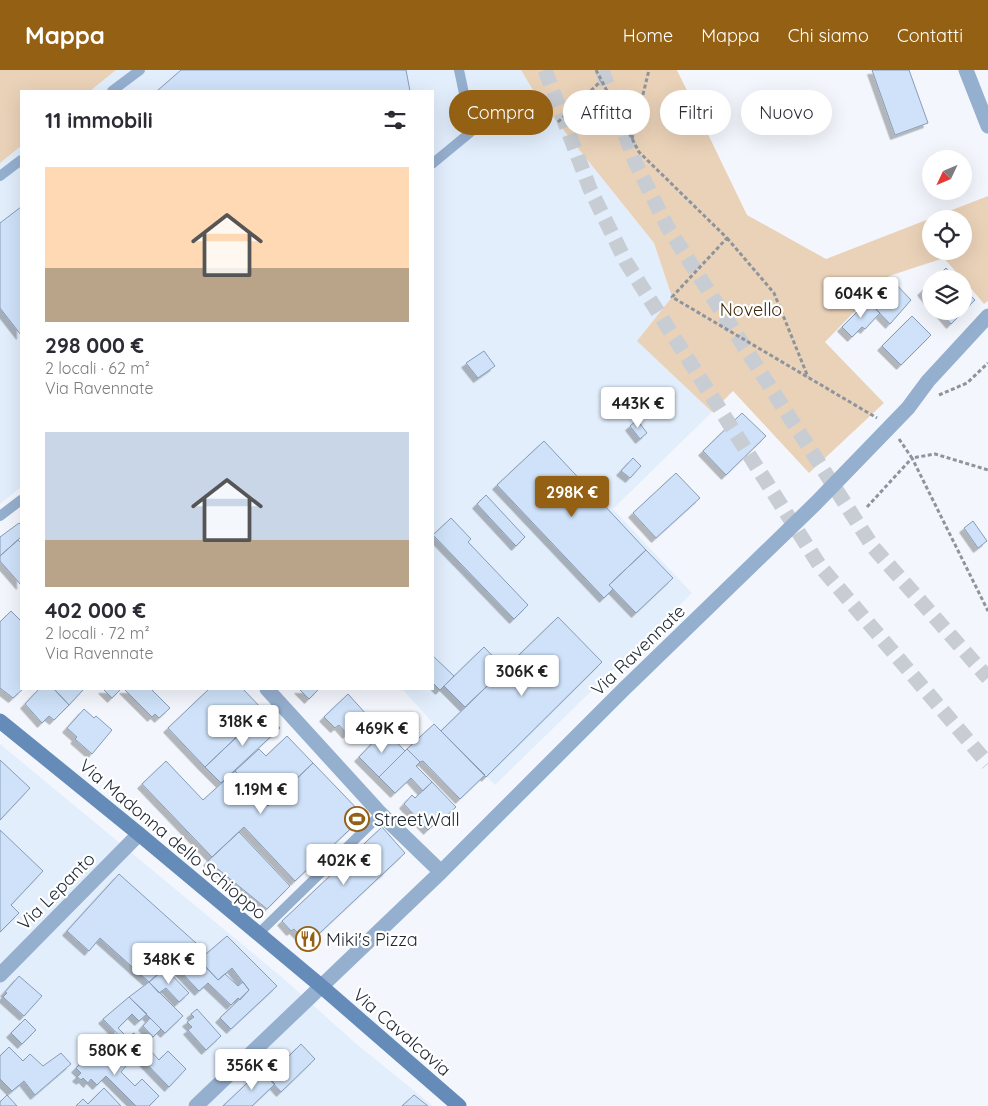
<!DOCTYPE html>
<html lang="it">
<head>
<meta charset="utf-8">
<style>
  body { margin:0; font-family:Quicksand,sans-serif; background:#f7f7f7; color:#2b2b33; height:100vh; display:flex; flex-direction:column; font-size:19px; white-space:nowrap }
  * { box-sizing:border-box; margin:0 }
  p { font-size:16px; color:#7c7c81 }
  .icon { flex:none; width:28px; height:28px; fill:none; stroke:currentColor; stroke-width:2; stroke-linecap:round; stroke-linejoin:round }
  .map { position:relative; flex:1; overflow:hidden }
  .sheet { position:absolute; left:20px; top:20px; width:414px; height:600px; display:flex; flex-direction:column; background:#fff; border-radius:0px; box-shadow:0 5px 20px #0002 }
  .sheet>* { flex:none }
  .guide { position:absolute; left:449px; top:20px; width:464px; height:45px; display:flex; gap:10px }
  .needle { width:32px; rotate:226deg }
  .fabs { position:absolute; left:922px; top:80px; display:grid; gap:10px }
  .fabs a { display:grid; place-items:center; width:50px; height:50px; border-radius:50%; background:#fff; box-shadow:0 5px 20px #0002; font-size:25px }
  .price { position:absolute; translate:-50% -42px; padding:0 11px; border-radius:5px; background:#fff; color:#222; font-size:16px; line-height:32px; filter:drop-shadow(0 1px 2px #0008) }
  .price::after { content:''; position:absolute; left:50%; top:30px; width:15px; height:11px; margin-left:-8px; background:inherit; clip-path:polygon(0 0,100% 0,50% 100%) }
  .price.active { background:#946013; color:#fff }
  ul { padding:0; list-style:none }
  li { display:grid; align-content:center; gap:10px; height:265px; padding:0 25px }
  li span { display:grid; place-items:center; height:155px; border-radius:0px; color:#555 }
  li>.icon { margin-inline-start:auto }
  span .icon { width:90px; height:90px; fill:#fffc; stroke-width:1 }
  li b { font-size:21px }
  h2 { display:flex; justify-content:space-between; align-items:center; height:60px; padding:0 25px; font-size:21px }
  .tag { padding:0 18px; border-radius:22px; background:#fff; box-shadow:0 5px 20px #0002; font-size:18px; line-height:45px }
  .tag.active { background:#946013; color:#fff }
  header { display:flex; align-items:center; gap:30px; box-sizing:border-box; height:70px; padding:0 25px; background:#946013; color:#fff }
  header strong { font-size:24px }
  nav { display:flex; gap:28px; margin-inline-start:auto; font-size:18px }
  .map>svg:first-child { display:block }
  .built { fill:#e2eefc }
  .green { fill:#ead2b8; fill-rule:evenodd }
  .building { fill:#cfe2f9; stroke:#869cb8; filter:url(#shadow) }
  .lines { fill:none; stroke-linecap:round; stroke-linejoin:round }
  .highway-tunnel { stroke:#c8cdd4; stroke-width:15; stroke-dasharray:15 8; stroke-linecap:butt }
  .path { stroke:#8e949c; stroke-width:3; stroke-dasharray:4 2.5; stroke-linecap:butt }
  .lane { stroke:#95afcf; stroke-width:10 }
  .street { stroke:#95afcf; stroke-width:15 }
  .secondary { stroke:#658bb9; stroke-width:15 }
  .labels { text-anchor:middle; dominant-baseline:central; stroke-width:4.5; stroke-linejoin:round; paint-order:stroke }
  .park-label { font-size:18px; fill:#3f290b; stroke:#fff }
  .street-label { font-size:18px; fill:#1e2732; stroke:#fff }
  .poi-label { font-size:18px; fill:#1e2732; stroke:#fff; text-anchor:start }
</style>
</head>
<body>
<header>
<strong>Mappa</strong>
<nav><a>Home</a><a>Mappa</a><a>Chi siamo</a><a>Contatti</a></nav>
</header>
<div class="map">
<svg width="988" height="1036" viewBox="0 0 988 1036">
  <defs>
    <filter id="shadow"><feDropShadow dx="-4.5" dy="4.5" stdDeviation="0" flood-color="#0004"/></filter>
  </defs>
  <rect width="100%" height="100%" fill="#f3f7fd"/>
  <path class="built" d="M 116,0 L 521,0 L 537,27 L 654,173 L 672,227 L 638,271 L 712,342 L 613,439 L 692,523 L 495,715 L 434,654 L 402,619 L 432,619 L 432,21 L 90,21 Z
    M 21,76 L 21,417 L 0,434 L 0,93 Z
    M 0,674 L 284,909 L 354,972 L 433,1036 L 0,1036 Z"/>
  <path class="green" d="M 0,0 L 116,0 L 90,21 L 21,21 L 21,76 L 0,93 Z
    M 521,0 L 677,0 L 747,145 L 826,189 L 988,126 L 988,231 L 984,234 L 964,210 L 964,209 L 962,209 L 944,188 L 889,206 L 825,272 L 884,333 L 809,403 L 733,321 L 712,342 L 637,271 L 672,227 L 654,173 L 537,27 ZM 931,149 L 964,149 L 964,181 L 931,181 Z"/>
  <path class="building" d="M 181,0 L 406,0 L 410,21 L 157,21 Z
    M 872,0 L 909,0 L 928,53 L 895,65 Z
    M 21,137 L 21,265 L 0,238 L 0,153 Z
    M 946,198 L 955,209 L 935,209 Z
    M 891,209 L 911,230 L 890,254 L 868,231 Z
    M 931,212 L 931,232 L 922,221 Z
    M 964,219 L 975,230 L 964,241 Z
    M 868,231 L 880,243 L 865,259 L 862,257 L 852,267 L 842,257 Z
    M 940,241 L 964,241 L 951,254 Z
    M 912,246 L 931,265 L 901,295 L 882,276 Z
    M 484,281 L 495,296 L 478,308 L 466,293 Z
    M 742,343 L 766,366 L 726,405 L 703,381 Z
    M 637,350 L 647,363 L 640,369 L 630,356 Z
    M 544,371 L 646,480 L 609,515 L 613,519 L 604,528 L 497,415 Z
    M 633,388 L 641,396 L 630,408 L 621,401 Z
    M 676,403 L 700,428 L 656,468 L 633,443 Z
    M 486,425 L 525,467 L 516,476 L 477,434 Z
    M 451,448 L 471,469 L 468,472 L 528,535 L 514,549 L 433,465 Z
    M 973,451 L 987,471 L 978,478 L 964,458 Z
    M 19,453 L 21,455 L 21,467 L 0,486 L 0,467 Z
    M 18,470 L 21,473 L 21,515 L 0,491 L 0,486 Z
    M 646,480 L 673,508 L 636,543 L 609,515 Z
    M 11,541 L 21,551 L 21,619 L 23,619 L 13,628 L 0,618 L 0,552 Z
    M 558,547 L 602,592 L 486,707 L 441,661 Z
    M 484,577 L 505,599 L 465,637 L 444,616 Z
    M 432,585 L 454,606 L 440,620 L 432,612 Z
    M 39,619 L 54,619 L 69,635 L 54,650 L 49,646 L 42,653 L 25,634 Z
    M 54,619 L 84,619 L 69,635 Z
    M 103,619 L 121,619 L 112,628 Z
    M 124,619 L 151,619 L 170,638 L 159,648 L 155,644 L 152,647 Z
    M 209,619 L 243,619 L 264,641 L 205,697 L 168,658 Z
    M 299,619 L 319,619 L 309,629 Z
    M 348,624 L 367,645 L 347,664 L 339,655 L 335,658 L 324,647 Z
    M 84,639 L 94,648 L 96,646 L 112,660 L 92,684 L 75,669 L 77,667 L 67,658 Z
    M 264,641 L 280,658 L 221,713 L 205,697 Z
    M 434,654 L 485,705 L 460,729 L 423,691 L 420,692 L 407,679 Z
    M 385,660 L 405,681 L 379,707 L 359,687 Z
    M 287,666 L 313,693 L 268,736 L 235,701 L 259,679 L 266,686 Z
    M 407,679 L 420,692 L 416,696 L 432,712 L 423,721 L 411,708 L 395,723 L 379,707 Z
    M 0,690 L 30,718 L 0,750 Z
    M 166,691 L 203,730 L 235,701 L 268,736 L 313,693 L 364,746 L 295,811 L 244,757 L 212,787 L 142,714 Z
    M 432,712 L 456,737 L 439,753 L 437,751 L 428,760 L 404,734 L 412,725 L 415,728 Z
    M 382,757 L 405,783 L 308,874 L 294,859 L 291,861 L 282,851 Z
    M 0,760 L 43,801 L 11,835 L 19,843 L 0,862 Z
    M 239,762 L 290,816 L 267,839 L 208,791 Z
    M 119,804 L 196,873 L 149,912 L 100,868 L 89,881 L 67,861 Z
    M 227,866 L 277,916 L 231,959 L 220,948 L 249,920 L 232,898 L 218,910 L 199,890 Z
    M 190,893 L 199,901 L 205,896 L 218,910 L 225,904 L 238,916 L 243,912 L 249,920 L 240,930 L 238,928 L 231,935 L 208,913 L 199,921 L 180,901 Z
    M 165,898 L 189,923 L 179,932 L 166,918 L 159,923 L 149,912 Z
    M 19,906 L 42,926 L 24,946 L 3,927 L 7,923 L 5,922 Z
    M 149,912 L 183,946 L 165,963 L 129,927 Z
    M 129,927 L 147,944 L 139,951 L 132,944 L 118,958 L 127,967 L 134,963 L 159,990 L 168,981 L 186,999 L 169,1017 L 103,949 Z
    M 197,939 L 221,966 L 206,980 L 188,960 L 192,957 L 187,952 L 194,947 L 191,944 Z
    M 150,948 L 161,959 L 153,967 L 143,956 Z
    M 25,949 L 36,960 L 22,974 L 11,963 Z
    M 104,974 L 126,996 L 121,1002 L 135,1016 L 142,1009 L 159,1026 L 149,1036 L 136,1036 L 106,1006 L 97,1015 L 91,1009 L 88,1013 L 83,1008 L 81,1010 L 77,1007 L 81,1003 L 76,998 L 88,986 L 89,988 Z
    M 301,974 L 315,989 L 281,1022 L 261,1000 L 274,988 L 280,995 Z
    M 9,977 L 23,991 L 30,984 L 43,996 L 61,983 L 71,994 L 35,1025 L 24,1011 L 12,1021 L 0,1009 L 0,986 Z
    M 261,1000 L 275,1014 L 252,1036 L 223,1036 Z
    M 104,1018 L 121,1036 L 76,1036 L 83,1029 L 88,1034 Z
    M 7,1025 L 17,1036 L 0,1036 L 0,1032 Z
    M 414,1025 L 428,1036 L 402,1036 Z"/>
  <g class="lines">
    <path class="highway-tunnel" d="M 545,0 L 590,119 L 626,192 L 820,496 L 988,694
      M 602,0 L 635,92 L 668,158 L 873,477 L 988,608"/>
    <path class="path" d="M 596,0 L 639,82 L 727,168 L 672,227 L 877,348
      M 558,52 L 601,11
      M 632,69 L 649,0
      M 727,168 L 774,223 L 808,307
      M 939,325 L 967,313 L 988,293
      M 899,369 L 912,388 L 935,384 L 988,400
      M 867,437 L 912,388 L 988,541"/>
    <path class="lane" d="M 112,21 L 140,0
      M 432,94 L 472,61 L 459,0
      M 0,106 L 21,90
      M 0,446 L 21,430
      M 258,864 L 381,744"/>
    <path class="street" d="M 966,0 L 988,56
      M 267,619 L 381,744 L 441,802
      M 0,905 L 139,764
      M 196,1036 L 441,802 L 623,620 L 816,433 L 908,338 L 928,311 L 988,246"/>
    <path class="secondary" d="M 0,651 L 139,764 L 321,916 L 459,1036"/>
  </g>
  <defs>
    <symbol id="stadium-ring" viewBox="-11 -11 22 22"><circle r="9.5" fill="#fff" stroke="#946013" stroke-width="1.5"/><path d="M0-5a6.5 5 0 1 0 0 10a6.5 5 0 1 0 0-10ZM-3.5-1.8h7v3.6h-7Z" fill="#946013"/></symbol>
    <symbol id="restaurant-ring" viewBox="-11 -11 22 22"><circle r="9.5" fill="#fff" stroke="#946013" stroke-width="1.5"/><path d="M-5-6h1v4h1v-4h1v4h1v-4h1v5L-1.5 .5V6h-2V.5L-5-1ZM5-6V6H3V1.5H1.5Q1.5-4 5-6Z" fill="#946013"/></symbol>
  </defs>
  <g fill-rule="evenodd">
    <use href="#stadium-ring" x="343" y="735" width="28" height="28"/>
    <use href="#restaurant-ring" x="294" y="855" width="28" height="28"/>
  </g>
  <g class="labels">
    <g class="park-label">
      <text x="751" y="239">Novello</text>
    </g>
    <g class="street-label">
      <text transform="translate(638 580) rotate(-44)">Via Ravennate</text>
      <text transform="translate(173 769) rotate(40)">Via Madonna dello Schioppo</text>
      <text transform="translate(56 821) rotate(-45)">Via Lepanto</text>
      <text transform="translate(402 962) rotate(41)">Via Cavalcavia</text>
    </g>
    <g class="poi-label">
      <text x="374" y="749">StreetWall</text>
      <text x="326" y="869">Miki's Pizza</text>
    </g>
  </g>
</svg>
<div class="fabs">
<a><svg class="needle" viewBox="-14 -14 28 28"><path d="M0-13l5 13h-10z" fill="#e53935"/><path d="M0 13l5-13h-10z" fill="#7c7c81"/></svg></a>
<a><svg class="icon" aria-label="locate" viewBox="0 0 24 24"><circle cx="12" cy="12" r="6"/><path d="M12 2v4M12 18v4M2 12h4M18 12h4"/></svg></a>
<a><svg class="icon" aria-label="layers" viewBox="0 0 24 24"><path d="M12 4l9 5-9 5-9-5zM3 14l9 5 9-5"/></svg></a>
</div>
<b class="price" style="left:861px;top:249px">604K €</b>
<b class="price" style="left:638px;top:359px">443K €</b>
<b class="price active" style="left:572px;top:448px">298K €</b>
<b class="price" style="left:522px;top:627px">306K €</b>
<b class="price" style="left:243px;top:677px">318K €</b>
<b class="price" style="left:382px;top:684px">469K €</b>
<b class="price" style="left:261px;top:745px">1.19M €</b>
<b class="price" style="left:344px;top:816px">402K €</b>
<b class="price" style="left:169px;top:915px">348K €</b>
<b class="price" style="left:115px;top:1006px">580K €</b>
<b class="price" style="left:252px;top:1021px">356K €</b>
<div class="guide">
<a class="tag active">Compra</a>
<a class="tag">Affitta</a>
<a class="tag">Filtri</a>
<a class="tag">Nuovo</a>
</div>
<section class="sheet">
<h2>11 immobili<svg class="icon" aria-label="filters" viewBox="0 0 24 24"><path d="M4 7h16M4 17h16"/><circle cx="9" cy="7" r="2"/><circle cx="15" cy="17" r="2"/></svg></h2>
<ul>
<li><span style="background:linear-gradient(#ffd9b3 65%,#b9a48a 0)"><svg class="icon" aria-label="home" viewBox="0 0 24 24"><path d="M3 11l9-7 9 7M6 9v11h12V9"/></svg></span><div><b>298 000 €</b><p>2 locali · 62 m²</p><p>Via Ravennate</p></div></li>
<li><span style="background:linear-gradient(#c9d6e8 70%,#b9a48a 0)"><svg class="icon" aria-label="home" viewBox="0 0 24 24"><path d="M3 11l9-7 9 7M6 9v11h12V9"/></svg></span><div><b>402 000 €</b><p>2 locali · 72 m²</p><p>Via Ravennate</p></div></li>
</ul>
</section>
</div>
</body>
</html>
